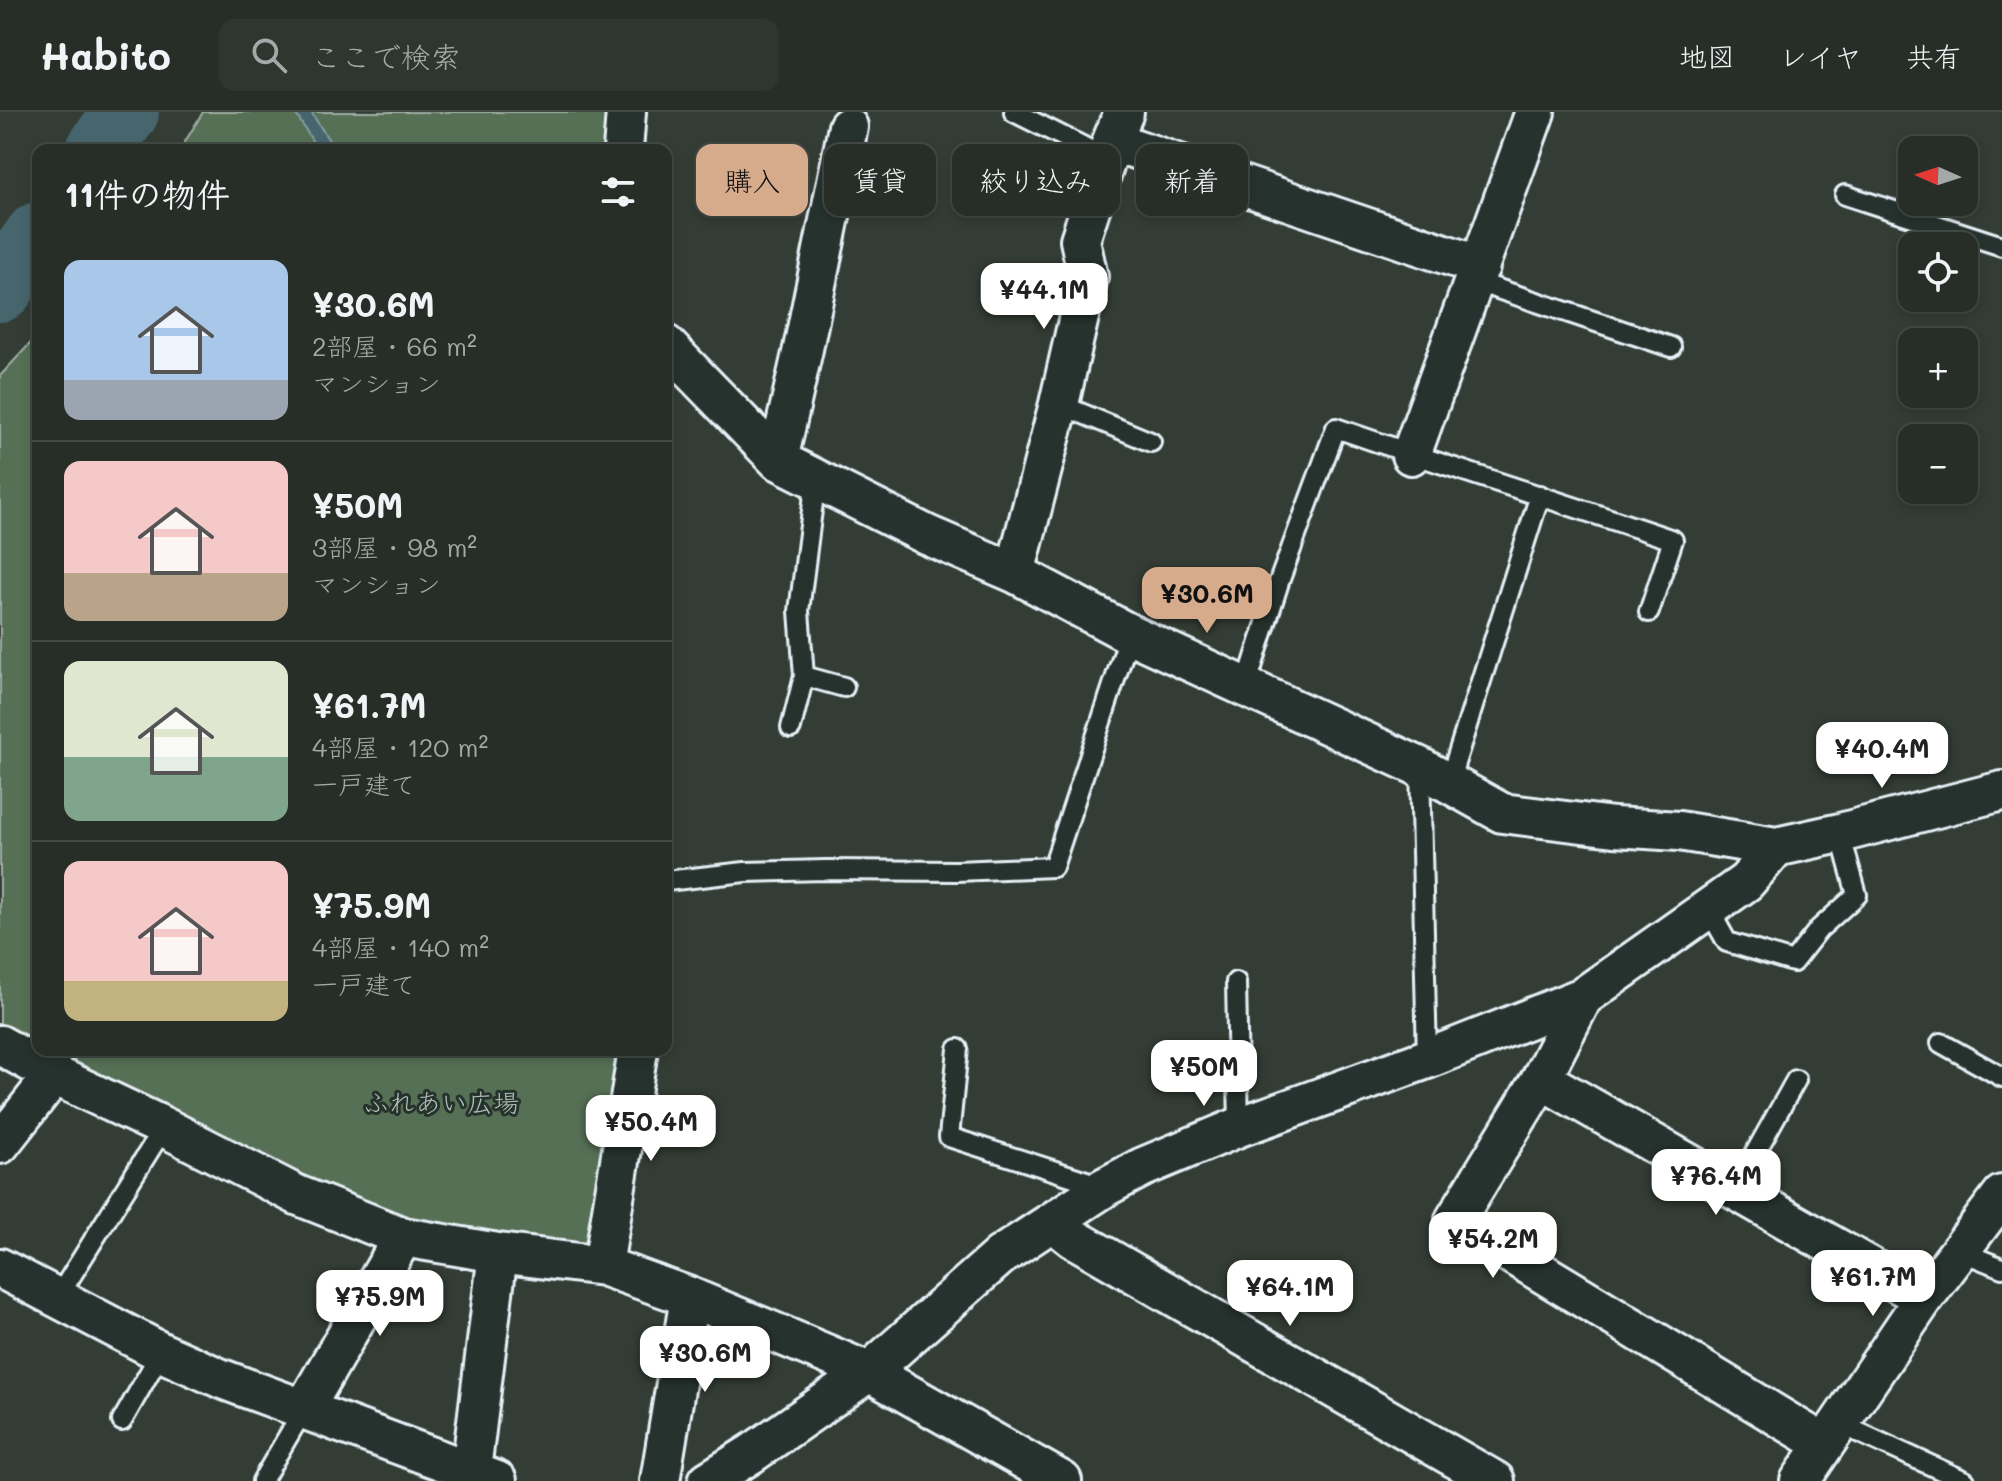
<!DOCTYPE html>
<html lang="ja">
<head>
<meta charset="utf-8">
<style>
  body { margin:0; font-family:Mali,"Klee One",sans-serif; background:#2f3630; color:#f1f3f6; height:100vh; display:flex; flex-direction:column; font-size:30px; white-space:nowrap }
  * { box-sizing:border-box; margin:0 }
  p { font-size:26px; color:#a4a8a8 }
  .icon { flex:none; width:44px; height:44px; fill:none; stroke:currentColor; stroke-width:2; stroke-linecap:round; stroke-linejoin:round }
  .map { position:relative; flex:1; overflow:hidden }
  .sheet { position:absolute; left:32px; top:32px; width:640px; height:912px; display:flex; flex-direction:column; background:#272e28; border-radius:16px; box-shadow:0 4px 12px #0003,0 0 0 2px #434a45 }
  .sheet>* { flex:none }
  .top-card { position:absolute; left:696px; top:32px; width:760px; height:72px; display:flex; gap:16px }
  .needle { width:52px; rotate:273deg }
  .tools { position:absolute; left:1898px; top:24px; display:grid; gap:16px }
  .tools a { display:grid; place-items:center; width:80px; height:80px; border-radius:16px; background:#272e28; box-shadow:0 4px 12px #0003,0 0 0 2px #434a45; font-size:40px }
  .price { position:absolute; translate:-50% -68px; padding:0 18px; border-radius:16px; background:#fff; color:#222; font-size:26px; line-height:52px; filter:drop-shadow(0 2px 4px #0008) }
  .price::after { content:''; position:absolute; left:50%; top:48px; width:24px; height:18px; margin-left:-12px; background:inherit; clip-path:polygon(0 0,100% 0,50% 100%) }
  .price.current { background:#d6ab8b; color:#111 }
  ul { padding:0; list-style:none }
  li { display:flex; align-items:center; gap:24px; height:200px; padding:0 32px }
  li+li { border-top:2px solid #434a45 }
  li span { display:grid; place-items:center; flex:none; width:224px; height:160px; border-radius:16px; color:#555 }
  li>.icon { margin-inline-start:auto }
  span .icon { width:96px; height:96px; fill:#fffc; stroke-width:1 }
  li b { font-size:34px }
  h2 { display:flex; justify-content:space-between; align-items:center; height:96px; padding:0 32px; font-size:34px }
  .pill { padding:0 28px; border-radius:16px; background:#272e28; box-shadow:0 4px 12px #0003,0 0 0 2px #434a45; font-size:28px; line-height:72px }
  .pill.current { background:#d6ab8b; color:#111 }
  header { display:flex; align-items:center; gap:48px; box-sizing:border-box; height:112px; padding:0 40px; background:#272e28; border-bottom:2px solid #434a45 }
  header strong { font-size:38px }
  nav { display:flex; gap:44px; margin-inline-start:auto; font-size:28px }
  .search { width:560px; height:72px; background:#2f3630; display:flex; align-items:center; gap:20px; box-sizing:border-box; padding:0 28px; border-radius:16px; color:#a4a8a8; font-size:30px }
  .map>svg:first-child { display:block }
  .green { fill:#577055; stroke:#a0b0a6; stroke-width:2 }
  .water { fill:#47656d; stroke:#879da5; stroke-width:2 }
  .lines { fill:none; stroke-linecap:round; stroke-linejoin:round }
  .river { stroke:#47656d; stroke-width:66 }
  .lane-casing { stroke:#e8f1f8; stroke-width:24 }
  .street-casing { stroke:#e8f1f8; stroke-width:44 }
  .lane { stroke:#26332d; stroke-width:18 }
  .street { stroke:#26332d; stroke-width:38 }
  .labels { text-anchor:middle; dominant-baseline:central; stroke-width:6; stroke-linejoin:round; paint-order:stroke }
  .park-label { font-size:26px; fill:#aebdb7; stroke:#26332d }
</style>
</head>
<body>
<header>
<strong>Habito</strong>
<div class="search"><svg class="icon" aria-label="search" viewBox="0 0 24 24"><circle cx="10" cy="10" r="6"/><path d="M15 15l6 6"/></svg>ここで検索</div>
<nav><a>地図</a><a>レイヤ</a><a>共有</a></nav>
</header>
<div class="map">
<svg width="2002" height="1369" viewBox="0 0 2002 1369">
  <rect width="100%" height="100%" fill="#343d35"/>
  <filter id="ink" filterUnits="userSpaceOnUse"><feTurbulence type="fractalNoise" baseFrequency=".0125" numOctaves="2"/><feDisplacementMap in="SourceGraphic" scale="16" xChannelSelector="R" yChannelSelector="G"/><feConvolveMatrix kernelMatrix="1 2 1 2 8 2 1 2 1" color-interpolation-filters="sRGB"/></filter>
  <g filter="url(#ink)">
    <path class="green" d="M 203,0 L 612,0 L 608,38 L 180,38 Z
      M 38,223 L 38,933 L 0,915 L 0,264 Z
      M 47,938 L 623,938 L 597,1144 L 405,1114 Z"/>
    <path class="water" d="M 292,0 L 311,0 L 335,38 L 318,38 L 297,4 Z"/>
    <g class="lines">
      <path class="river" d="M 99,38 L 126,0
        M 0,177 L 38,123"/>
      <defs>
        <path id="lane" d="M 1014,0 L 1106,46
          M 1845,83 L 2002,134
          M 1474,169 L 1671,235
          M 1059,292 L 1151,330
          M 804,564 L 844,575
          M 1246,574 L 1280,467 L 1336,316 C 1448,355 1561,390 1673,428 L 1649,500
          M 791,616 L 804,564 L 799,499 L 816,367
          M 1420,655 L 1427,947
          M 1449,670 L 1540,383
          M 666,769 L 745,760 L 826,758 L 957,759 L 1053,755 L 1130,522
          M 1709,798 L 1727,830 L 1793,850 L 1819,817 L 1857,783 L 1840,721
          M 1236,870 L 1239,1015
          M 1941,931 L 2002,965
          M 958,937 L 949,1025 L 1102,1074
          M 1734,1079 L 1796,968
          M 1960,1139 L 2002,1156
          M 58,1185 L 164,1015
          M 122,1309 L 161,1240
          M 1838,1311 L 1965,1369
          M 262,1369 L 304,1297"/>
        <path id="street" d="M 1112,29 L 1480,154
          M 623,38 L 626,0
          M 666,233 L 778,348 L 927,423 L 1015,461 L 1130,522 L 1420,655 L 1502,701 L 1614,715 L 1679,719 L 1776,735 L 1840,721 L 2002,679
          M 1411,343 L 1535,0
          M 778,348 L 803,237 L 848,15
          M 1015,461 L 1059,292 L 1088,165 L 1080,128 L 1112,29 L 1124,0
          M 1583,885 L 1541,967 L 1455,1108 L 1824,1332
          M 0,933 L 54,963 L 164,1015 L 297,1083 L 403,1125 L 498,1141 L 603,1154 L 690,1185 L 869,1260 L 1062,1369
          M 1541,967 L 1924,1186
          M 0,1032 L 54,963
          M 1053,1110 L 1073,1126 L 1495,1369
          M 603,1154 L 638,938
          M 0,1156 L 161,1240 L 222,1267 L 497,1369
          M 304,1297 L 403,1125
          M 471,1358 L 498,1141
          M 660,1369 L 690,1185
          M 708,1369 L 751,1342 L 869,1260 L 1000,1144 L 1105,1075 L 1143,1055 L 1239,1015 L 1427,947 L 1583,885 L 1746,770 L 1776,735
          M 1800,1369 L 1924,1186 L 2002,1083"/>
      </defs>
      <use href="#lane" class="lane-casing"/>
      <use href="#street" class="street-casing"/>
      <use href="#lane" class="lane"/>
      <use href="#street" class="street"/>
    </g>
  </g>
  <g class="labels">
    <g class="park-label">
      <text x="441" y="990">ふれあい広場</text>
    </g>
  </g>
</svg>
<div class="tools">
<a><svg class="needle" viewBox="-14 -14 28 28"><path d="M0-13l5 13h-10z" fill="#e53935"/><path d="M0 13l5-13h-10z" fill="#a4a8a8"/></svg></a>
<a><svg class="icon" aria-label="locate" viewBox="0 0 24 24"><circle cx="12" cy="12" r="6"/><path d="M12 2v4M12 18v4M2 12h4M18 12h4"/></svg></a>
<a>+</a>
<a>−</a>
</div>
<b class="price" style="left:1044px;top:219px">¥44.1M</b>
<b class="price current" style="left:1207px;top:523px">¥30.6M</b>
<b class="price" style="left:1882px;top:678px">¥40.4M</b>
<b class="price" style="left:1204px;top:996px">¥50M</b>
<b class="price" style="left:651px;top:1051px">¥50.4M</b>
<b class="price" style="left:1716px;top:1105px">¥76.4M</b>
<b class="price" style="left:1493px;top:1168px">¥54.2M</b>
<b class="price" style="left:1873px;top:1206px">¥61.7M</b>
<b class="price" style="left:1290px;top:1216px">¥64.1M</b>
<b class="price" style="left:380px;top:1226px">¥75.9M</b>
<b class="price" style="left:705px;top:1282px">¥30.6M</b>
<div class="top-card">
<a class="pill current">購入</a>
<a class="pill">賃貸</a>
<a class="pill">絞り込み</a>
<a class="pill">新着</a>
</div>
<section class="sheet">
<h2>11件の物件<svg class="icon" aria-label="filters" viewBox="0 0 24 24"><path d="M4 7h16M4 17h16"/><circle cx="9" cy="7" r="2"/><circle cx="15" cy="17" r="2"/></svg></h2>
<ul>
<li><span style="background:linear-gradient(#a9c7e8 75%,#9aa5b1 0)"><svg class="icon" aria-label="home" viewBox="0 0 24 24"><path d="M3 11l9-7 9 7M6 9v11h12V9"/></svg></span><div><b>¥30.6M</b><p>2部屋 · 66 m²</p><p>マンション</p></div></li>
<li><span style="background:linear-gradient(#f6c9c9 70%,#b9a48a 0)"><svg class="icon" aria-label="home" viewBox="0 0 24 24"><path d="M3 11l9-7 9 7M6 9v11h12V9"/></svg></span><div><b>¥50M</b><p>3部屋 · 98 m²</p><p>マンション</p></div></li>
<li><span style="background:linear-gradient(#dfe7d0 60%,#7fa58c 0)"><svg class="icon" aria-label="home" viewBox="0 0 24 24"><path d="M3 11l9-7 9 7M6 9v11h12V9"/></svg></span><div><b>¥61.7M</b><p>4部屋 · 120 m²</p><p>一戸建て</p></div></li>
<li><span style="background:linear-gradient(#f6c9c9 75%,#c2b280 0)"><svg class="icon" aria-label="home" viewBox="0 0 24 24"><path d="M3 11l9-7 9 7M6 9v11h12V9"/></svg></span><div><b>¥75.9M</b><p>4部屋 · 140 m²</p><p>一戸建て</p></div></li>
</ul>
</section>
</div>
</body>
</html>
